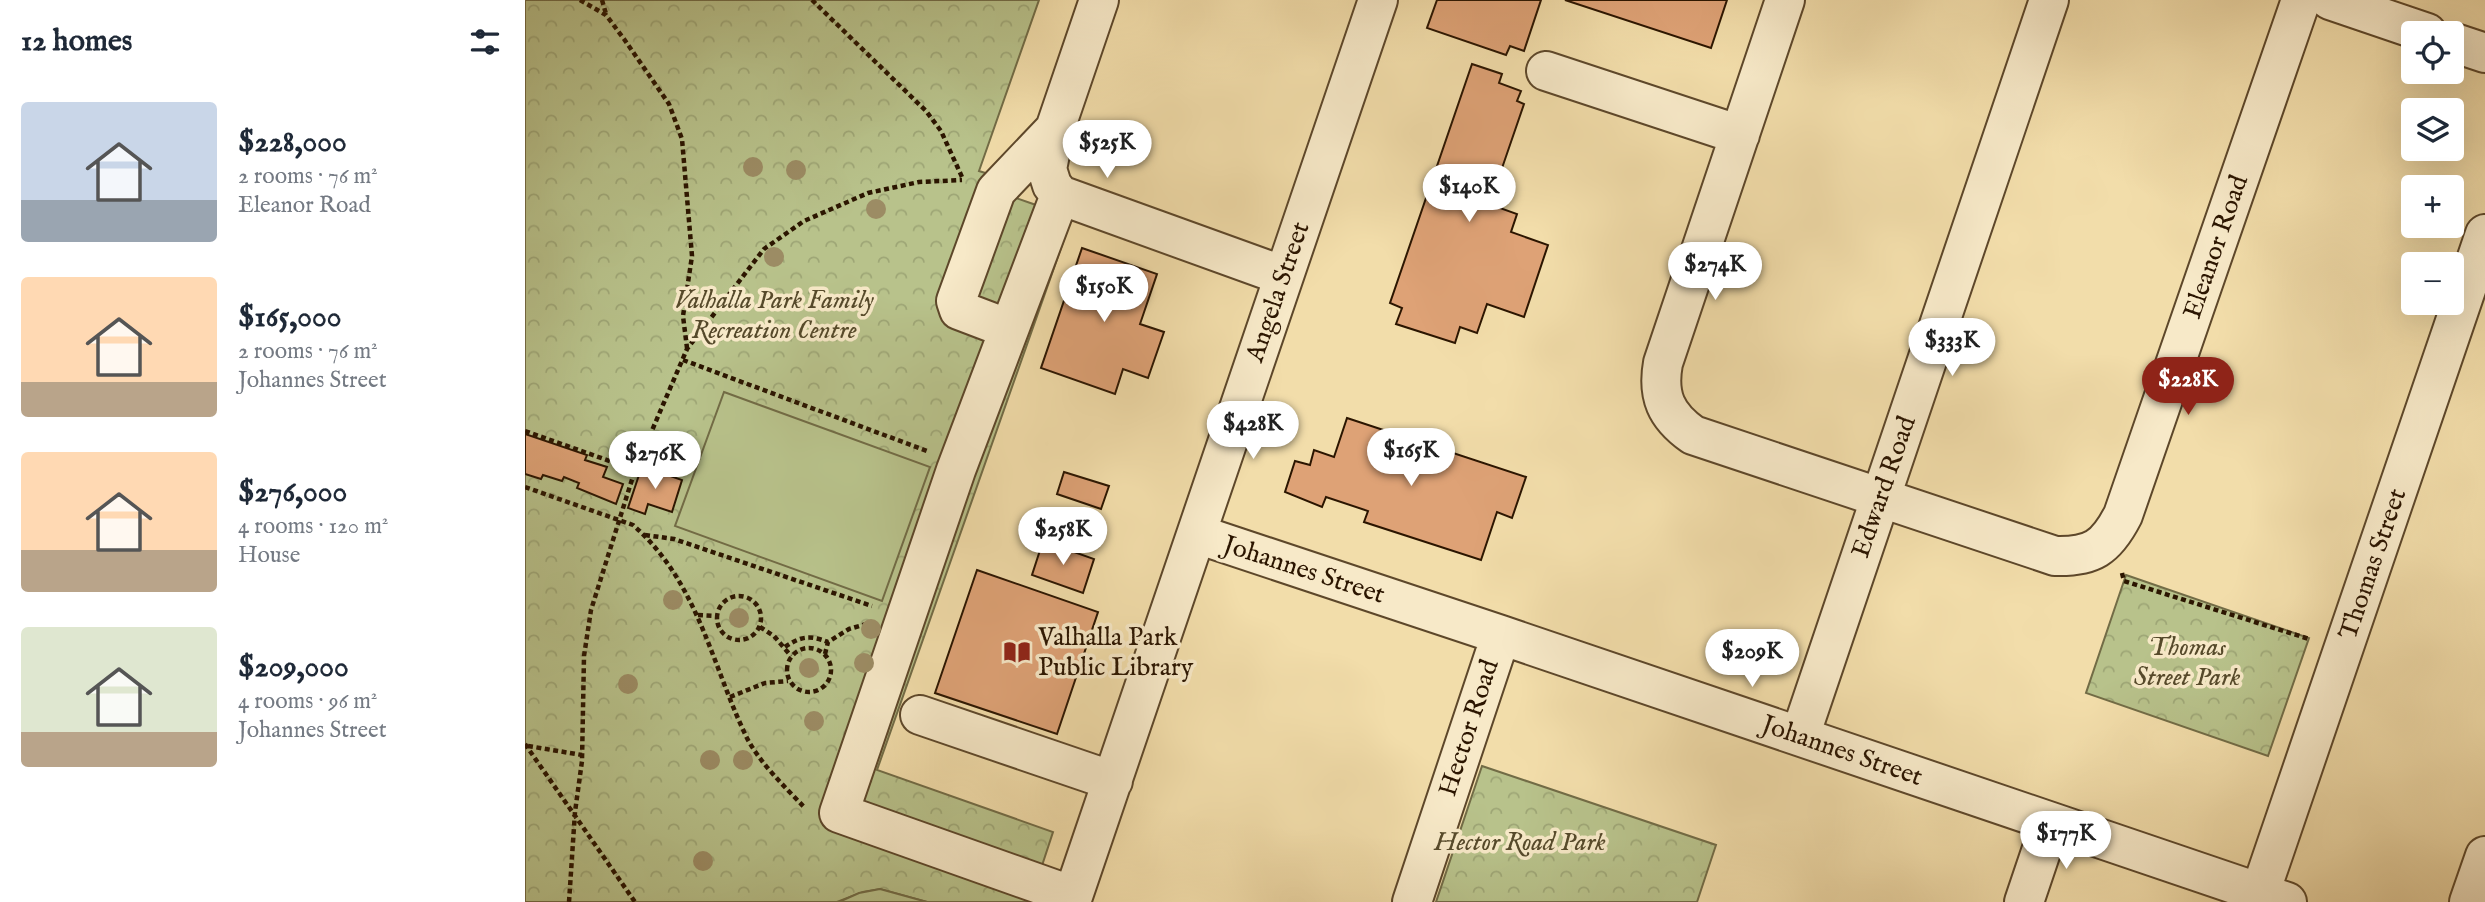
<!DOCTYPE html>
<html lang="en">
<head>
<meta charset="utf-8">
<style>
  body { margin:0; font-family:"IM FELL English",serif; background:#f6f6f7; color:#1f2937; height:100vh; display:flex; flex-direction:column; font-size:26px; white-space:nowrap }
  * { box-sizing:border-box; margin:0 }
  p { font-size:23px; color:#747a83 }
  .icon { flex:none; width:38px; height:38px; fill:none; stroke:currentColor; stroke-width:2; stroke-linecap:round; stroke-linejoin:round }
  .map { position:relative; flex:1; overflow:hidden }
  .drawer { display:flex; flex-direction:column; background:#fff; width:525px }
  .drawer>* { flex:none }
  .fabs { position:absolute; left:1876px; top:21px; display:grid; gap:14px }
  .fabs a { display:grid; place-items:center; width:63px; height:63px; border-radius:7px; background:#fff; box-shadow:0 7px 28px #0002; font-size:35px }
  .price { position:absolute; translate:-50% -60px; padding:0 16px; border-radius:24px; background:#fff; color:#222; font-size:23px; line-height:46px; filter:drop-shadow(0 2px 4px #0008) }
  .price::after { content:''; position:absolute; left:50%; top:42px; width:21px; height:16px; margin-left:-10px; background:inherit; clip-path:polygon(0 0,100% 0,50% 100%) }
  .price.current { background:#8f2418; color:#fff }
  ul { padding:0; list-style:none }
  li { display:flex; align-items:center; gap:21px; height:175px; padding:0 21px }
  li span { display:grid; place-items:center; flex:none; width:196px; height:140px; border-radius:7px; color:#555 }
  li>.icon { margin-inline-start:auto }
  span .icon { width:84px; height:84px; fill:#fffc; stroke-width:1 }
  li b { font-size:30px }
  h2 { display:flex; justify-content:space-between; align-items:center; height:84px; padding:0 21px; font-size:30px }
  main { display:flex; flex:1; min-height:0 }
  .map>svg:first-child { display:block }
  .park { fill:url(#park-crowns); stroke:#726c46; stroke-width:2 }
  .pitch { fill:#b8c28b; stroke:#726c46; stroke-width:2 }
  .building { fill:#dea276; stroke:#2b1500; stroke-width:2 }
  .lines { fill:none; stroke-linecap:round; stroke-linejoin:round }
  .minor-casing { stroke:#5d472a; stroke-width:42 }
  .path { stroke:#2b1500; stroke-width:4.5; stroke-dasharray:5 3.5; stroke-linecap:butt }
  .minor { stroke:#f7e9c8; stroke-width:38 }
  .tree { fill:#9c8c64 }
  .labels { text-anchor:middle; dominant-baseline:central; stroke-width:7; stroke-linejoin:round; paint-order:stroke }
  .street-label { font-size:26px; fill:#2b1500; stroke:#f7e9c8 }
  .park-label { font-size:26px; font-style:italic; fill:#55492a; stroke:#f7e9c8 }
  .poi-label { font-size:26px; fill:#2b1500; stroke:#f7e9c8; text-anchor:start }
</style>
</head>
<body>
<main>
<section class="drawer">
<h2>12 homes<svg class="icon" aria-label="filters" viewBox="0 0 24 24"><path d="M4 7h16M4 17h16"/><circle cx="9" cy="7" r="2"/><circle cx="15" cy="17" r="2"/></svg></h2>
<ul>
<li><span style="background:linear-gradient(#c9d6e8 70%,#9aa5b1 0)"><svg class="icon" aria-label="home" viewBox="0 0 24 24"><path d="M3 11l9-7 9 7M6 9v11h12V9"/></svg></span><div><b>$228,000</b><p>2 rooms · 76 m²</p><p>Eleanor Road</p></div></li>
<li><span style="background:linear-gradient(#ffd9b3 75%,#b9a48a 0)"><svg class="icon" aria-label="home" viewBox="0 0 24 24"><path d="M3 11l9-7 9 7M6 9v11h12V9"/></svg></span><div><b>$165,000</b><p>2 rooms · 76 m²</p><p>Johannes Street</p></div></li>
<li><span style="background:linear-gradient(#ffd9b3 70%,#b9a48a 0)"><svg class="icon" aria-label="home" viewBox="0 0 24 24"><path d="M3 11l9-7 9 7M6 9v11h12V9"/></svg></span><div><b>$276,000</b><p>4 rooms · 120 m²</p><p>House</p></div></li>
<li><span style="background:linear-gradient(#dfe7d0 75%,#b9a48a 0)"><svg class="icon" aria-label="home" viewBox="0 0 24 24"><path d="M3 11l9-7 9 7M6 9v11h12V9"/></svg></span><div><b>$209,000</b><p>4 rooms · 96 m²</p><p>Johannes Street</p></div></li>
</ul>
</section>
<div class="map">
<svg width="1960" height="902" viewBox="0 0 1960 902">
  <defs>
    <pattern id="park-crowns" width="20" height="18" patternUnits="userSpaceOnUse" patternTransform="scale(1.75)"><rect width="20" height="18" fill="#b8c28b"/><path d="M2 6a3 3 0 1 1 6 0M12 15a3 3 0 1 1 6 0" fill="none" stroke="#9ea676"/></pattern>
  </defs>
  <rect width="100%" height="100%" fill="#f2ddaa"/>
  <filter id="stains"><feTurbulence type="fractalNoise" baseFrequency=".00286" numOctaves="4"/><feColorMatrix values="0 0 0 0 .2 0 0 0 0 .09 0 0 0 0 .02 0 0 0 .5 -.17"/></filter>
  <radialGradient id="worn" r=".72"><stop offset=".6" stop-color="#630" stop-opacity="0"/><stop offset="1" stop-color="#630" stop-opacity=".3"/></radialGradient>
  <path class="park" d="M 0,0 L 514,0 L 454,171 L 467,175 L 471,191 L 511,205 L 542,231 L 352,770 L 528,832 L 505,902 L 402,902 L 355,889 L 338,892 L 312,902 L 0,902 Z
    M 1601,575 L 1784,638 L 1743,756 L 1561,693 Z
    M 957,766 L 1191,845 L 1172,902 L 911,902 Z"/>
  <path class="pitch" d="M 199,392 L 405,467 L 357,601 L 150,526 Z
    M 355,889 L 402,902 L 314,902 L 334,893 Z"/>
  <path class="building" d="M 912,0 L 1016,0 L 999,51 L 985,46 L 981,55 L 902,28 Z
    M 1040,0 L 1202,0 L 1186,48 Z
    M 947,64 L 977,74 L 974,83 L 996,91 L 992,101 L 999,104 L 976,171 L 982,173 L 979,183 L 966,179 L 958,202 L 992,214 L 986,232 L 1023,245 L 999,317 L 962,304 L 952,333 L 935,327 L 930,343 L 871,324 L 877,308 L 865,303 Z
    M 557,248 L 632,274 L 615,324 L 639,332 L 623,378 L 598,369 L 590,394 L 516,368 Z
    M 822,418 L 1001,477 L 987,518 L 972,512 L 956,560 L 839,522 L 843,511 L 801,497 L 797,507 L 760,492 L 770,461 L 785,465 L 789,450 L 809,457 Z
    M 0,434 L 62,455 L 60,460 L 82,467 L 78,477 L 98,484 L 91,504 L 52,488 L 54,483 L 39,477 L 37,481 L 18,475 L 16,479 L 0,474 Z
    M 117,466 L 157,480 L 147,512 L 123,504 L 120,514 L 103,508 Z
    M 539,472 L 584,486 L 576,509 L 532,494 Z
    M 518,541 L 569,559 L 558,593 L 507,575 Z
    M 452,570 L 573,612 L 532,734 L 410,693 Z"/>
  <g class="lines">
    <defs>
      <path id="minor" d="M 574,0 L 530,129 L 522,169 L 527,185 L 535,195 L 759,276
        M 1260,0 L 1138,363 C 1132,396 1141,416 1168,435 L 1530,556 C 1567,557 1581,548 1598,515 L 1776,0
        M 1805,0 L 1902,33
        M 1927,42 L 1960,53
        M 1021,71 L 1215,135
        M 535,195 L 431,470 L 314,813 L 548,896
        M 484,329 L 434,310 L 431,301 L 471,191 L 530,129
        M 672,534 L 976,635 L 1762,902
        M 395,715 L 588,781
        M 1275,736 L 1524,0
        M 1735,893 L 1960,234
        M 546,902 L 853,0
        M 887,902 L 976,635
        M 1499,902 L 1526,822
        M 1944,902 L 1960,856"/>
    </defs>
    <use href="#minor" class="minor-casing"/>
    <path class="path" d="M 55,0 L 81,15 L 99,39 L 144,104 L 157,139 L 167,256 L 158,316 L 162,348
      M 77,0 L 81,14
      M 287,0 L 401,111 L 416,131 L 437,177
      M 158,360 L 402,451
      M 0,431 L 110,470
      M 0,487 L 108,525 C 173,582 186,663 221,736 C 233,761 260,787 279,807
      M 120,535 L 149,539 L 347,606
      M 1597,573 L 1599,581 L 1784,639
      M192 618a22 22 0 1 1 44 0a22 22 0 1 1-44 0Z
      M 173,615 L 191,616
      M 235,627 L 249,636 L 266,656
      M 260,647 C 276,636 285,635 303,642
      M262 670a22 22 0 1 1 44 0a22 22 0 1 1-44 0Z
      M 300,654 L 303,642 L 324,629 L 341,624
      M 205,697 L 240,683 L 263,681
      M 0,744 L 110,902
      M 3,746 L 57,755
      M 44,902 L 50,812 L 57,761 L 59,656 L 66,610 L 110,470 L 162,349 L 239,249 L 279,221 L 343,193 L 394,182 L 437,180"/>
    <use href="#minor" class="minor"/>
  </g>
  <g class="tree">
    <circle cx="228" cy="167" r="10"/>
    <circle cx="271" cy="170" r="10"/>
    <circle cx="351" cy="209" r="10"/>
    <circle cx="249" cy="257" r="10"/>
    <circle cx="148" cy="600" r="10"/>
    <circle cx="214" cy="618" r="10"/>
    <circle cx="346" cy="629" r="10"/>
    <circle cx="339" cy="663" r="10"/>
    <circle cx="284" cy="668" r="10"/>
    <circle cx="103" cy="684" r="10"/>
    <circle cx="289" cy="721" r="10"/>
    <circle cx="185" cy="760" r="10"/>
    <circle cx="218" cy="760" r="10"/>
    <circle cx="178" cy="861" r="10"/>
  </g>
  <defs>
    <symbol id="library-bare" viewBox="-9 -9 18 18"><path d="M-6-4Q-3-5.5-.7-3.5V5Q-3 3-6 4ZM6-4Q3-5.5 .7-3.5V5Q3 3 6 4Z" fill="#8f2418" stroke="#f7e9c8" stroke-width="2.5" paint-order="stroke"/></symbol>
  </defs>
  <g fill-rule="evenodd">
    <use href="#library-bare" x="473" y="633" width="38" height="38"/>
  </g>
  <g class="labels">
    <g class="street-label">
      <text transform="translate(1691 247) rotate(-71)">Eleanor Road</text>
      <text transform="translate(753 292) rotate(-71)">Angela Street</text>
      <text transform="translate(1359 487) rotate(-71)">Edward Road</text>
      <text transform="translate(1848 564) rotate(-71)">Thomas Street</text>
      <text transform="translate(779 570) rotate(18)">Johannes Street</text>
      <text transform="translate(944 728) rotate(-72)">Hector Road</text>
      <text transform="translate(1317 751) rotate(19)">Johannes Street</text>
    </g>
    <g class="park-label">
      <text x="249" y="300">Valhalla Park Family<tspan x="249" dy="30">Recreation Centre</tspan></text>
      <text x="1662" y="647">Thomas<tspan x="1662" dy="30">Street Park</tspan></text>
      <text x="995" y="842">Hector Road Park</text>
    </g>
    <g class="poi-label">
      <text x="513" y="637">Valhalla Park<tspan x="513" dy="30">Public Library</tspan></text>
    </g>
  </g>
  <rect width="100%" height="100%" filter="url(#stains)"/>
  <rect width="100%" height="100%" fill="url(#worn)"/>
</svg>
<div class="fabs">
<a><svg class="icon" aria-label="locate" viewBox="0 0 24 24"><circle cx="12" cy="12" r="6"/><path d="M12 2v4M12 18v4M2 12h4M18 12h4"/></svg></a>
<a><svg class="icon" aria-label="layers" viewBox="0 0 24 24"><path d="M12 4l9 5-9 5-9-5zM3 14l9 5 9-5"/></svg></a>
<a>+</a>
<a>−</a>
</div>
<b class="price" style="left:582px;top:180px">$525K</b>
<b class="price" style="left:944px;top:224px">$140K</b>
<b class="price" style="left:1190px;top:302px">$274K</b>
<b class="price" style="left:579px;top:324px">$150K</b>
<b class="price" style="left:1427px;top:378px">$333K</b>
<b class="price current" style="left:1663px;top:417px">$228K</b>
<b class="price" style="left:728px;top:461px">$428K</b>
<b class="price" style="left:886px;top:488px">$165K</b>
<b class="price" style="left:130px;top:491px">$276K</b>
<b class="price" style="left:538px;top:567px">$258K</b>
<b class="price" style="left:1227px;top:689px">$209K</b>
<b class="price" style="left:1541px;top:871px">$177K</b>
</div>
</main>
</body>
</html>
